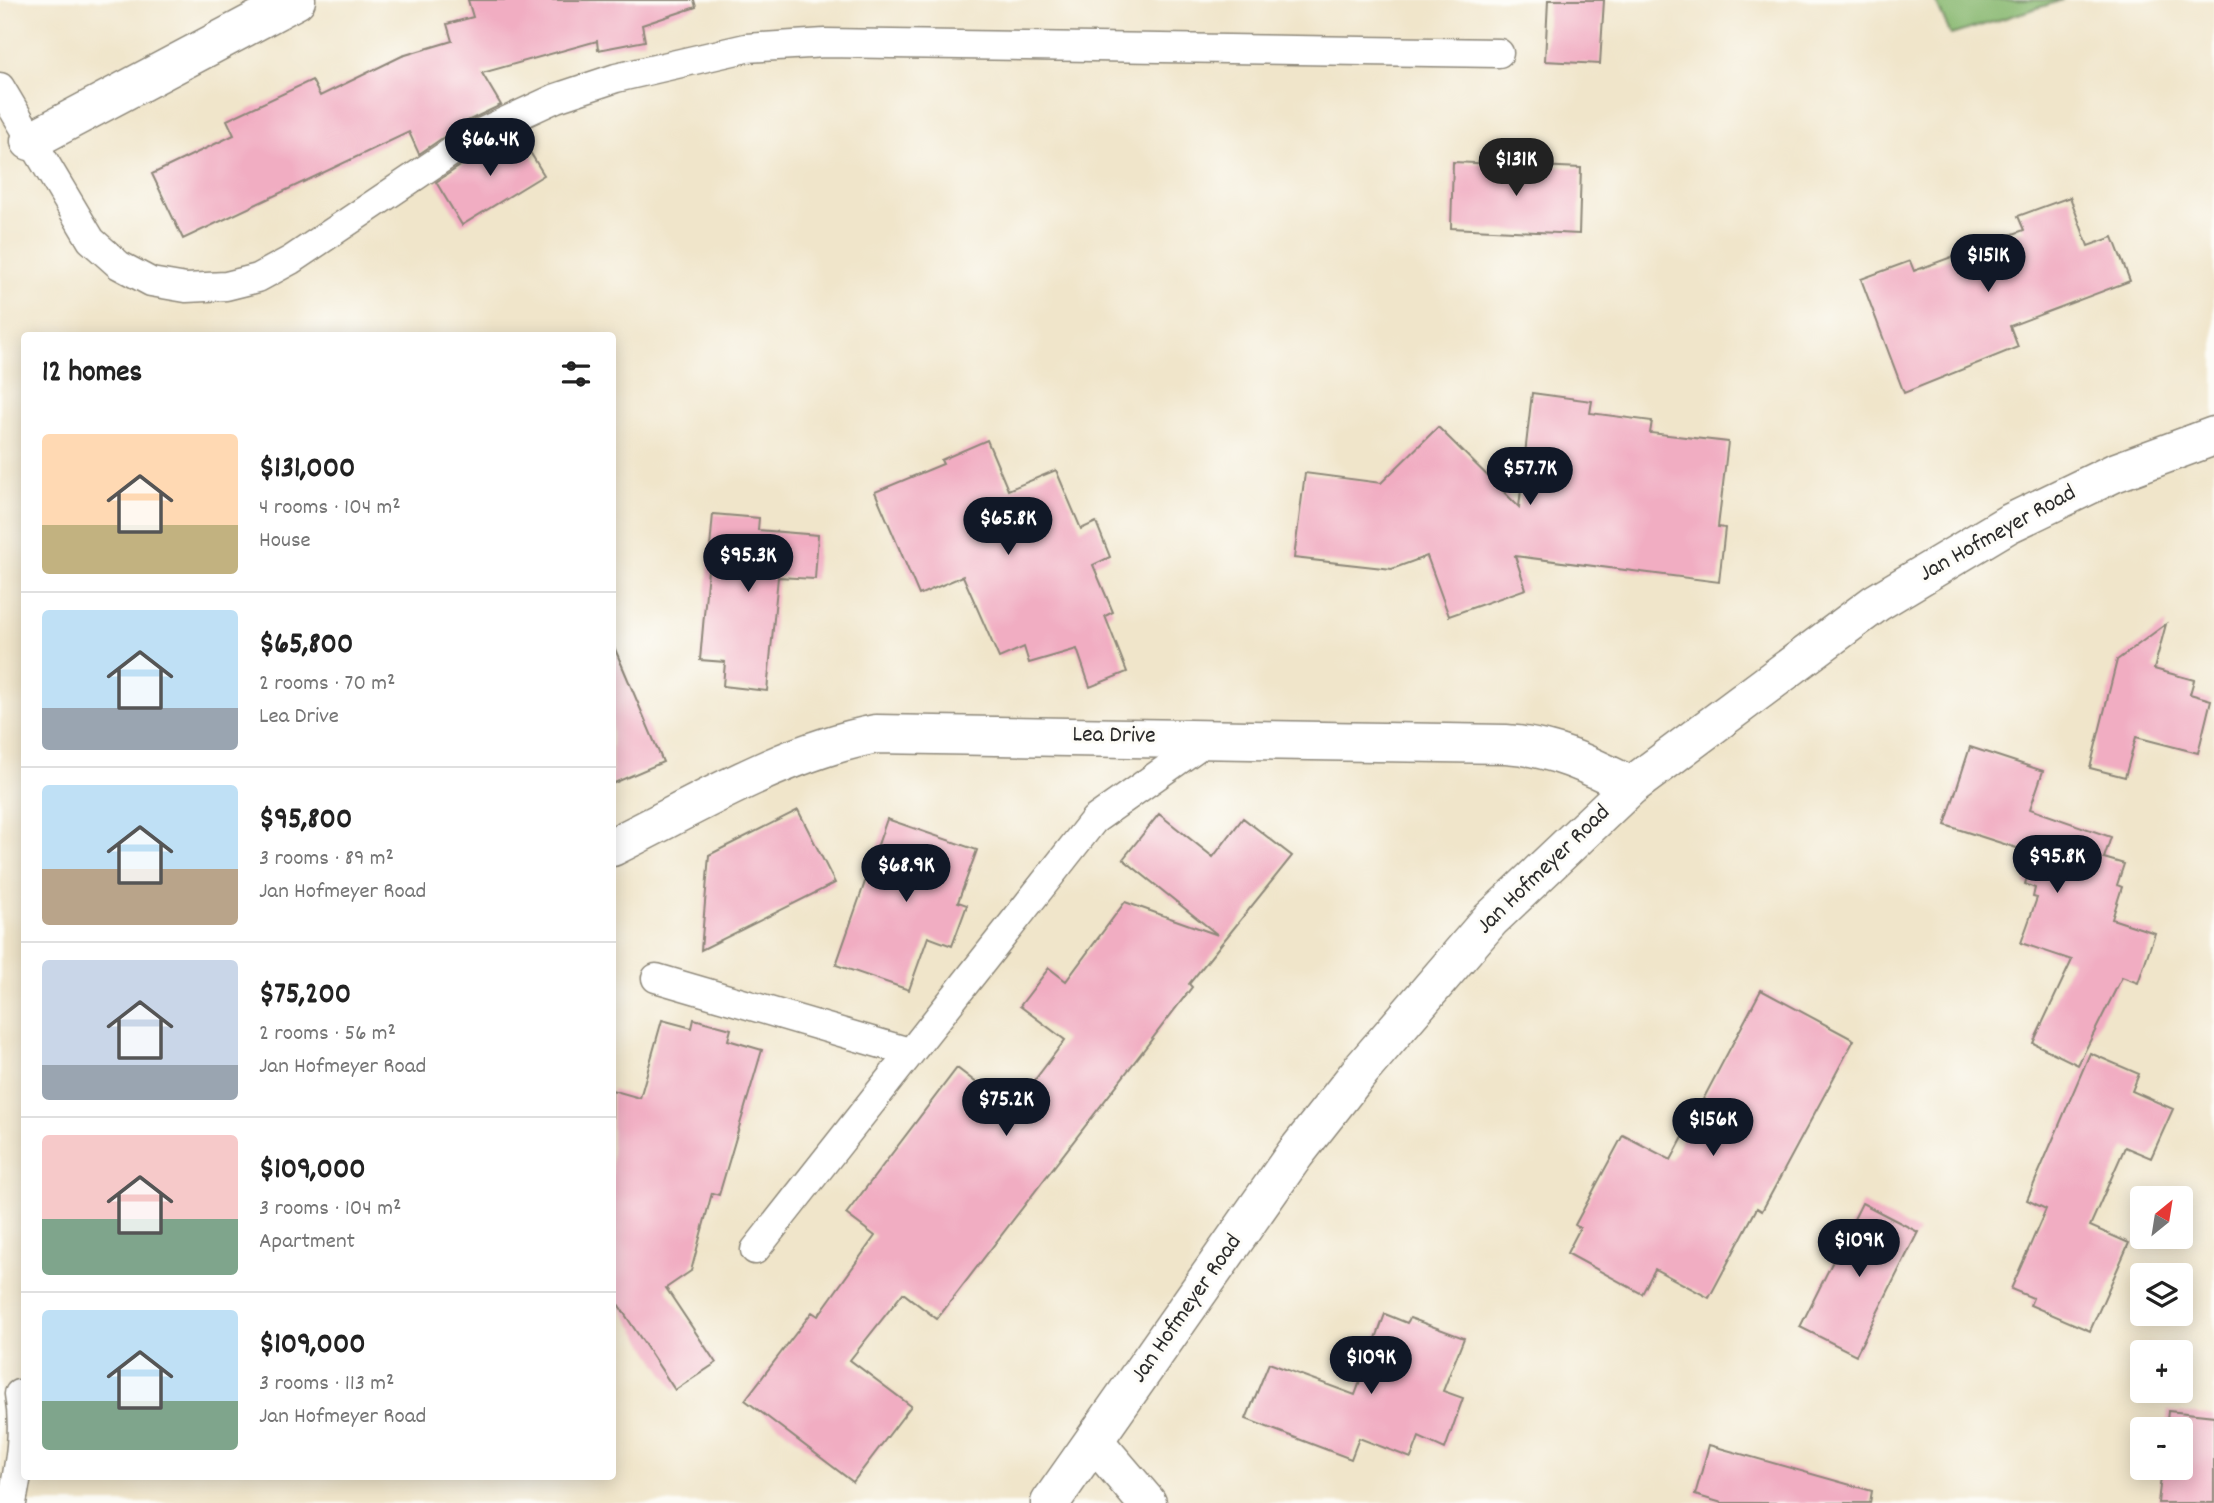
<!DOCTYPE html>
<html lang="en">
<head>
<meta charset="utf-8">
<style>
  body { margin:0; font-family:Dekko,sans-serif; background:#f6f6f6; color:#222; height:100vh; display:flex; flex-direction:column; font-size:26px; white-space:nowrap }
  * { box-sizing:border-box; margin:0 }
  p { font-size:23px; color:#767676 }
  .icon { flex:none; width:38px; height:38px; fill:none; stroke:currentColor; stroke-width:2; stroke-linecap:round; stroke-linejoin:round }
  .map { position:relative; flex:1; overflow:hidden }
  .sheet { position:absolute; left:21px; top:332px; width:595px; height:1148px; display:flex; flex-direction:column; background:#fff; border-radius:7px; box-shadow:0 4px 18px #0003 }
  .sheet>* { flex:none }
  .needle { width:46px; rotate:30deg }
  .fabs { position:absolute; left:2130px; top:1186px; display:grid; gap:14px }
  .fabs a { display:grid; place-items:center; width:63px; height:63px; border-radius:7px; background:#fff; box-shadow:0 4px 18px #0003; font-size:35px }
  .price { position:absolute; translate:-50% -60px; padding:0 16px; border-radius:24px; background:#111827; color:#fff; font-size:23px; line-height:46px; filter:drop-shadow(0 2px 4px #0008) }
  .price::after { content:''; position:absolute; left:50%; top:42px; width:21px; height:16px; margin-left:-10px; background:inherit; clip-path:polygon(0 0,100% 0,50% 100%) }
  .price.selected { background:#222; color:#fff }
  ul { padding:0; list-style:none }
  li { display:flex; align-items:center; gap:21px; height:175px; padding:0 21px }
  li+li { border-top:2px solid #e0e0e0 }
  li span { display:grid; place-items:center; flex:none; width:196px; height:140px; border-radius:7px; color:#555 }
  li>.icon { margin-inline-start:auto }
  span .icon { width:84px; height:84px; fill:#fffc; stroke-width:1 }
  li b { font-size:30px }
  h2 { display:flex; justify-content:space-between; align-items:center; height:84px; padding:0 21px; font-size:30px }
  .map>svg:first-child { display:block }
  .forest { fill:#8ab972; stroke:#5a724e; stroke-width:2 }
  .building { fill:#f1adc2 }
  .lines { fill:none; stroke-linecap:round; stroke-linejoin:round }
  .lane-casing { stroke:#8e887a; stroke-width:31 }
  .street-casing { stroke:#8e887a; stroke-width:41 }
  .secondary-casing { stroke:#8e887a; stroke-width:41 }
  .lane { stroke:#fff; stroke-width:28 }
  .street { stroke:#fff; stroke-width:38 }
  .secondary { stroke:#fff; stroke-width:38 }
  .labels { text-anchor:middle; dominant-baseline:central; stroke-width:6; stroke-linejoin:round; paint-order:stroke }
  .street-label { font-size:24px; fill:#2b2b2b; stroke:#fdfcf7 }
</style>
</head>
<body>
<div class="map">
<svg width="2214" height="1503" viewBox="0 0 2214 1503">
  <rect width="100%" height="100%" fill="#fdfcf7"/>
  <filter id="ink" filterUnits="userSpaceOnUse"><feTurbulence type="fractalNoise" baseFrequency=".0143" numOctaves="2"/><feDisplacementMap in="SourceGraphic" scale="14" xChannelSelector="R" yChannelSelector="G"/><feConvolveMatrix kernelMatrix="1 2 1 2 8 2 1 2 1" color-interpolation-filters="sRGB"/></filter>
  <filter id="wash" filterUnits="userSpaceOnUse"><feTurbulence type="fractalNoise" baseFrequency=".00686" numOctaves="4" result="noise"/><feDisplacementMap in="SourceGraphic" scale="28" xChannelSelector="R" yChannelSelector="G"/><feGaussianBlur stdDeviation="1.57" result="paint"/><feColorMatrix in="noise" values="0 0 0 0 0 0 0 0 0 0 0 0 0 0 0 0 0 1.4 0 .05"/><feComposite in="paint" operator="in"/></filter>
  <g filter="url(#wash)">
    <rect width="100%" height="100%" fill="#f0e5ca"/>
    <path class="forest" d="M 1935,0 L 2063,0 L 1951,35 Z"/>
    <g id="blocks">
      <path class="building" d="M 468,0 L 694,0 L 696,7 L 642,25 L 645,41 L 598,50 L 597,41 L 482,73 L 501,105 L 469,120 L 419,154 L 409,132 L 183,239 L 152,174 L 234,135 L 227,120 L 312,80 L 320,96 L 402,56 L 452,41 L 447,24 L 473,17 Z
        M 1548,0 L 1604,0 L 1600,64 L 1545,61 Z
        M 519,134 L 544,175 L 462,225 L 436,182 L 486,149 Z
        M 1453,162 L 1581,168 L 1579,234 L 1451,228 Z
        M 2070,197 L 2088,246 L 2113,237 L 2130,281 L 2010,326 L 2018,347 L 1904,393 L 1861,279 L 1910,261 L 1914,271 L 2024,230 L 2018,216 Z
        M 1532,393 L 1592,401 L 1590,413 L 1652,421 L 1650,433 L 1728,442 L 1718,527 L 1725,528 L 1719,582 L 1515,556 L 1526,589 L 1449,616 L 1427,556 L 1392,569 L 1294,558 L 1305,473 L 1381,483 L 1438,427 L 1519,507 Z
        M 987,440 L 1008,490 L 1056,470 L 1081,529 L 1096,522 L 1110,557 L 1093,565 L 1113,612 L 1105,616 L 1127,672 L 1090,687 L 1077,649 L 1029,663 L 1024,647 L 999,658 L 963,576 L 919,595 L 875,492 L 943,464 L 941,460 Z
        M 713,514 L 759,518 L 758,530 L 818,535 L 815,579 L 778,577 L 767,691 L 723,686 L 725,662 L 700,660 Z
        M 2166,624 L 2154,669 L 2194,680 L 2190,694 L 2211,700 L 2198,753 L 2136,737 L 2125,777 L 2090,768 L 2117,660 Z
        M 612,642 L 663,762 L 612,784 Z
        M 1970,747 L 2043,771 L 2030,809 L 2111,837 L 2104,858 L 2124,864 L 2117,885 L 2122,887 L 2112,919 L 2155,933 L 2138,983 L 2122,977 L 2078,1065 L 2033,1043 L 2072,960 L 2021,943 L 2037,898 L 2033,897 L 2035,888 L 2025,884 L 2029,870 L 2020,867 L 2026,851 L 1945,825 Z
        M 798,810 L 835,883 L 701,950 L 709,855 Z
        M 1159,814 L 1213,857 L 1243,818 L 1292,856 L 1189,984 L 1192,987 L 937,1319 L 903,1293 L 850,1360 L 911,1406 L 853,1482 L 745,1400 L 812,1312 L 818,1316 L 875,1236 L 846,1214 L 957,1068 L 1012,1110 L 1065,1040 L 1020,1006 L 1049,968 L 1066,981 L 1125,902 L 1218,935 L 1123,859 Z
        M 887,819 L 977,850 L 958,902 L 967,905 L 952,946 L 928,937 L 909,990 L 836,965 Z
        M 1761,990 L 1854,1040 L 1762,1211 L 1757,1208 L 1709,1298 L 1655,1269 L 1642,1294 L 1567,1253 L 1580,1228 L 1575,1225 L 1623,1135 L 1671,1160 Z
        M 694,1019 L 731,1029 L 728,1040 L 762,1050 L 719,1195 L 712,1193 L 691,1271 L 666,1288 L 716,1363 L 675,1390 L 612,1295 L 612,1090 L 640,1098 L 662,1020 L 692,1028 Z
        M 2090,1053 L 2139,1074 L 2132,1091 L 2173,1109 L 2151,1158 L 2125,1147 L 2090,1226 L 2129,1243 L 2090,1331 L 2030,1305 L 2033,1298 L 2011,1289 L 2046,1209 L 2027,1200 Z
        M 1862,1203 L 1918,1232 L 1856,1355 L 1800,1327 Z
        M 1385,1314 L 1407,1323 L 1410,1318 L 1464,1338 L 1443,1391 L 1463,1398 L 1445,1449 L 1419,1437 L 1411,1458 L 1359,1438 L 1351,1459 L 1246,1419 L 1269,1363 L 1355,1395 Z
        M 2168,1411 L 2214,1416 L 2214,1503 L 2158,1503 L 2162,1468 L 2180,1468 L 2180,1430 L 2166,1430 Z
        M 1709,1445 L 1872,1491 L 1870,1503 L 1722,1503 L 1695,1495 Z"/>
    </g>
  </g>
  <g filter="url(#ink)">
    <use href="#blocks" fill-opacity="0" stroke="#8e887a" stroke-width="2"/>
    <g class="lines">
      <defs>
        <path id="lane" d="M 0,87 L 91,240 L 119,265 L 151,282 L 186,288 L 226,286 L 258,278 L 291,260 L 478,134 L 556,98 L 616,78 L 746,48 L 825,43 L 1499,53
          M 656,978 L 909,1052
          M 755,1250 L 1094,820 L 1210,738
          M 12,1503 C 19,1465 26,1432 19,1394"/>
        <path id="street" d="M 30,141 L 296,0
          M 612,847 C 697,805 783,752 876,734 L 1506,744 C 1553,747 1590,765 1631,786
          M 1094,1441 L 1147,1503"/>
        <path id="secondary" d="M 1050,1503 L 1295,1154 L 1362,1069 L 1490,920 L 1631,786 L 1876,603 L 2008,524 L 2114,473 L 2214,436"/>
      </defs>
      <use href="#lane" class="lane-casing"/>
      <use href="#street" class="street-casing"/>
      <use href="#secondary" class="secondary-casing"/>
      <use href="#lane" class="lane"/>
      <use href="#street" class="street"/>
      <use href="#secondary" class="secondary"/>
    </g>
  </g>
  <g class="labels">
    <g class="street-label">
      <text transform="translate(1998 534) rotate(-29)">Jan Hofmeyer Road</text>
      <text transform="translate(1114 736) rotate(1)">Lea Drive</text>
      <text transform="translate(1544 870) rotate(-44)">Jan Hofmeyer Road</text>
      <text transform="translate(1187 1309) rotate(-55)">Jan Hofmeyer Road</text>
    </g>
  </g>
</svg>
<div class="fabs">
<a><svg class="needle" viewBox="-14 -14 28 28"><path d="M0-13l5 13h-10z" fill="#e53935"/><path d="M0 13l5-13h-10z" fill="#767676"/></svg></a>
<a><svg class="icon" aria-label="layers" viewBox="0 0 24 24"><path d="M12 4l9 5-9 5-9-5zM3 14l9 5 9-5"/></svg></a>
<a>+</a>
<a>−</a>
</div>
<b class="price" style="left:490px;top:178px">$66.4K</b>
<b class="price selected" style="left:1516px;top:198px">$131K</b>
<b class="price" style="left:1988px;top:294px">$151K</b>
<b class="price" style="left:1530px;top:507px">$57.7K</b>
<b class="price" style="left:1008px;top:557px">$65.8K</b>
<b class="price" style="left:748px;top:594px">$95.3K</b>
<b class="price" style="left:2057px;top:895px">$95.8K</b>
<b class="price" style="left:906px;top:904px">$68.9K</b>
<b class="price" style="left:1006px;top:1138px">$75.2K</b>
<b class="price" style="left:1713px;top:1158px">$156K</b>
<b class="price" style="left:1859px;top:1279px">$109K</b>
<b class="price" style="left:1371px;top:1396px">$109K</b>
<section class="sheet">
<h2>12 homes<svg class="icon" aria-label="filters" viewBox="0 0 24 24"><path d="M4 7h16M4 17h16"/><circle cx="9" cy="7" r="2"/><circle cx="15" cy="17" r="2"/></svg></h2>
<ul>
<li><span style="background:linear-gradient(#ffd9b3 65%,#c2b280 0)"><svg class="icon" aria-label="home" viewBox="0 0 24 24"><path d="M3 11l9-7 9 7M6 9v11h12V9"/></svg></span><div><b>$131,000</b><p>4 rooms · 104 m²</p><p>House</p></div></li>
<li><span style="background:linear-gradient(#bfe0f5 70%,#9aa5b1 0)"><svg class="icon" aria-label="home" viewBox="0 0 24 24"><path d="M3 11l9-7 9 7M6 9v11h12V9"/></svg></span><div><b>$65,800</b><p>2 rooms · 70 m²</p><p>Lea Drive</p></div></li>
<li><span style="background:linear-gradient(#bfe0f5 60%,#b9a48a 0)"><svg class="icon" aria-label="home" viewBox="0 0 24 24"><path d="M3 11l9-7 9 7M6 9v11h12V9"/></svg></span><div><b>$95,800</b><p>3 rooms · 89 m²</p><p>Jan Hofmeyer Road</p></div></li>
<li><span style="background:linear-gradient(#c9d6e8 75%,#9aa5b1 0)"><svg class="icon" aria-label="home" viewBox="0 0 24 24"><path d="M3 11l9-7 9 7M6 9v11h12V9"/></svg></span><div><b>$75,200</b><p>2 rooms · 56 m²</p><p>Jan Hofmeyer Road</p></div></li>
<li><span style="background:linear-gradient(#f6c9c9 60%,#7fa58c 0)"><svg class="icon" aria-label="home" viewBox="0 0 24 24"><path d="M3 11l9-7 9 7M6 9v11h12V9"/></svg></span><div><b>$109,000</b><p>3 rooms · 104 m²</p><p>Apartment</p></div></li>
<li><span style="background:linear-gradient(#bfe0f5 65%,#7fa58c 0)"><svg class="icon" aria-label="home" viewBox="0 0 24 24"><path d="M3 11l9-7 9 7M6 9v11h12V9"/></svg></span><div><b>$109,000</b><p>3 rooms · 113 m²</p><p>Jan Hofmeyer Road</p></div></li>
</ul>
</section>
</div>
</body>
</html>
